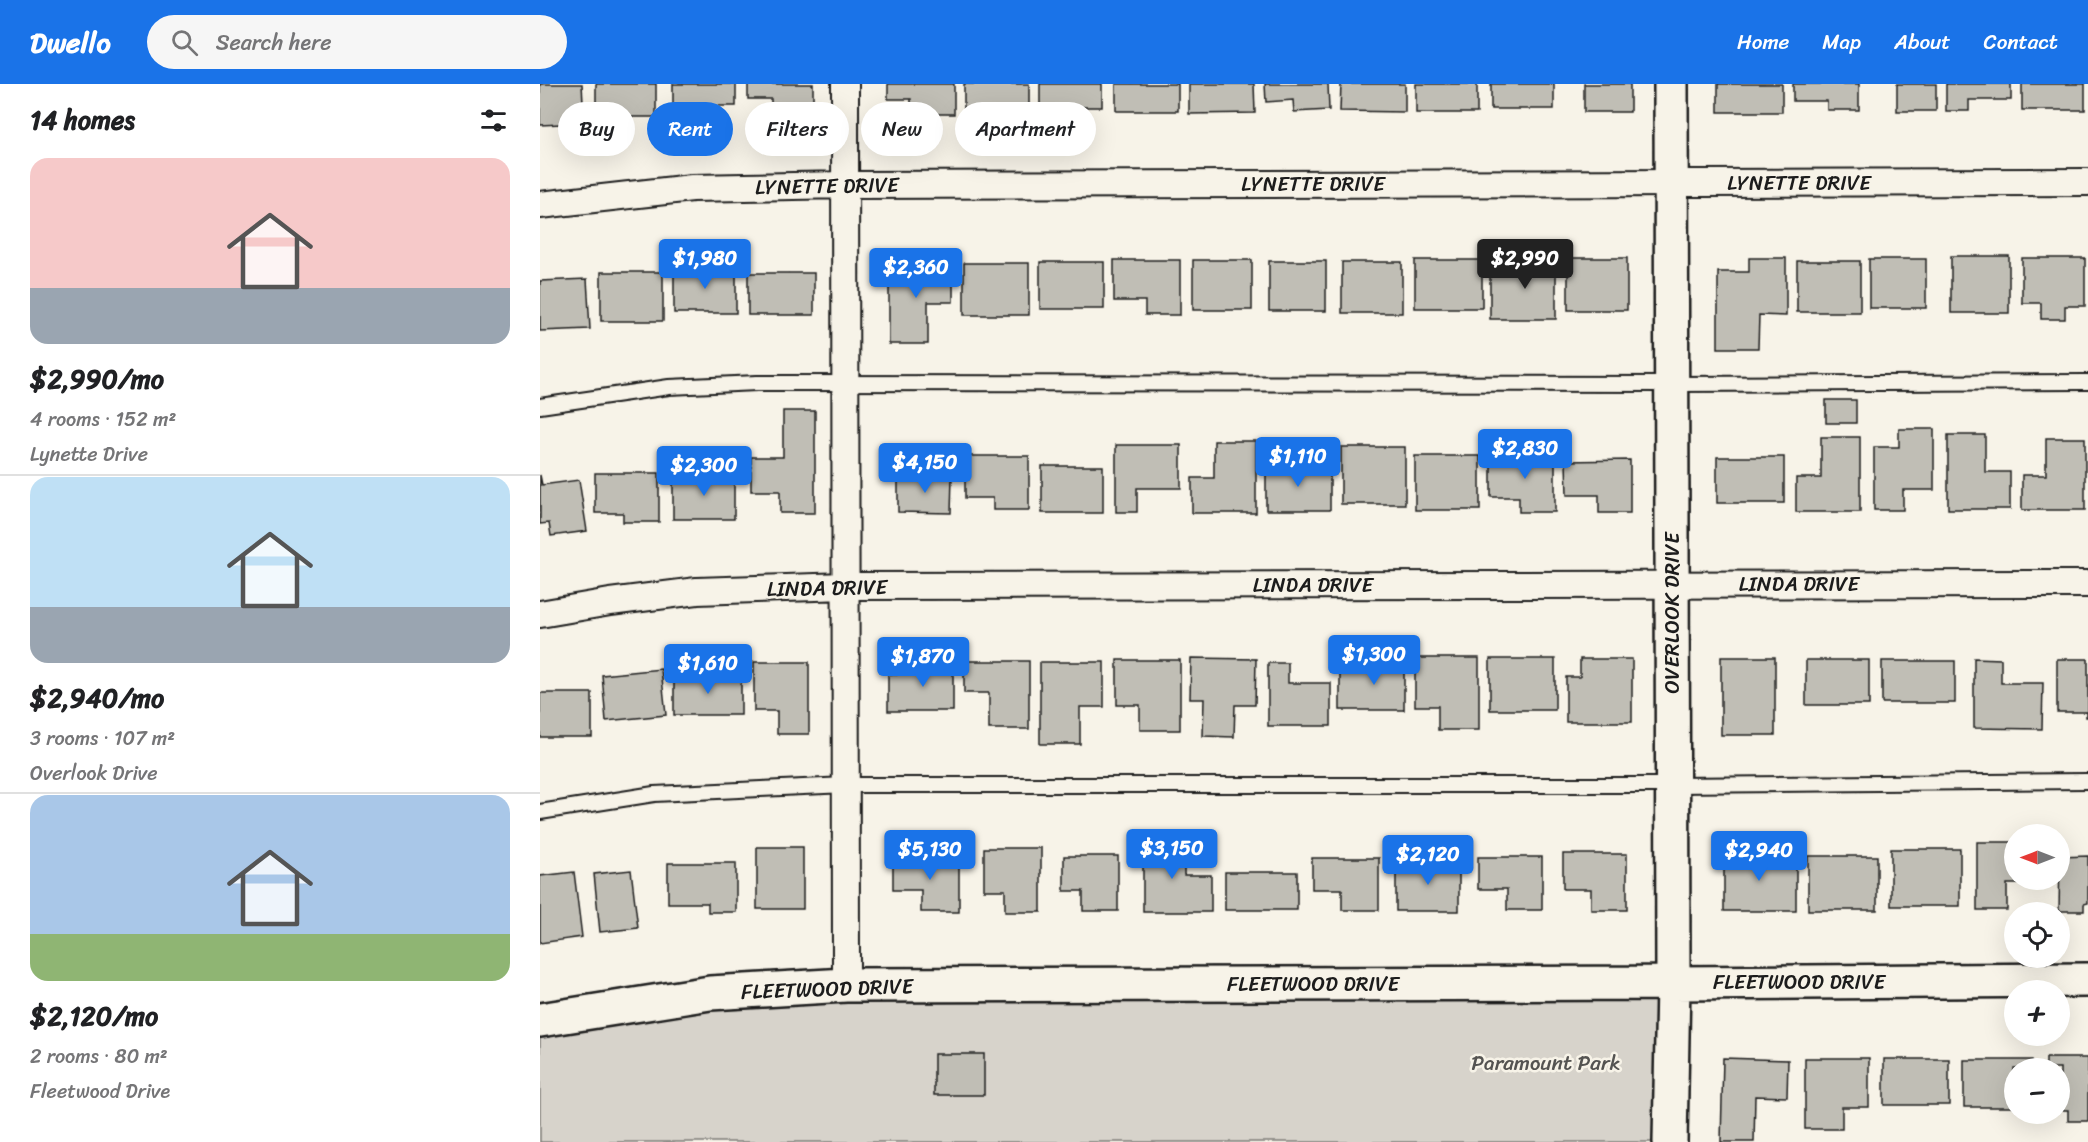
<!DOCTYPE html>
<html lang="en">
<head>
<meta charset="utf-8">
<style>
  body { margin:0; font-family:Sriracha,sans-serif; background:#f6f6f6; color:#202124; height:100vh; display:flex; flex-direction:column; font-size:22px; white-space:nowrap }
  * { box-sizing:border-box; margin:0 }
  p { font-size:20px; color:#757577 }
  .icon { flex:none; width:33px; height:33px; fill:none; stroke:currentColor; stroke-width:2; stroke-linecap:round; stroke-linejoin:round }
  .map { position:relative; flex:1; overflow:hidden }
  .panel { display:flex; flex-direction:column; background:#fff; width:540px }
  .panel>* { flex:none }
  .banner { position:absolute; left:18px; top:18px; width:570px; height:54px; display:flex; gap:12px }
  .needle { width:39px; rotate:270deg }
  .buttons { position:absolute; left:1464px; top:740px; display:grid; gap:12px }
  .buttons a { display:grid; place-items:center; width:66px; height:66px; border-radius:50%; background:#fff; box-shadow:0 6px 24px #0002; font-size:30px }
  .price { position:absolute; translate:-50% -51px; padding:0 14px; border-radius:6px; background:#1a73e8; color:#fff; font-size:20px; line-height:39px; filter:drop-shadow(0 2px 3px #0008) }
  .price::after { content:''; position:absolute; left:50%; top:36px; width:18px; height:14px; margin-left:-9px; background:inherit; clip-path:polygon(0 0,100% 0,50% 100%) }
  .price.selected { background:#222; color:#fff }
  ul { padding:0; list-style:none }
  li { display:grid; align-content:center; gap:12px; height:318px; padding:0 30px }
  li+li { border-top:2px solid #e0e0e0 }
  li span { display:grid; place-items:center; height:186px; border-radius:18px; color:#555 }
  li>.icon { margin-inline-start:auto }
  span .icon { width:108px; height:108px; fill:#fffc; stroke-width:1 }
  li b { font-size:26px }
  h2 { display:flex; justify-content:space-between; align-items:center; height:72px; padding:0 30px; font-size:26px }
  .chip { padding:0 21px; border-radius:27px; background:#fff; box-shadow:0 6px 24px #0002; font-size:21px; line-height:54px }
  .chip.selected { background:#1a73e8; color:#fff }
  header { display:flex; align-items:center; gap:36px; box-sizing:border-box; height:84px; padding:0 30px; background:#1a73e8; color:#fff }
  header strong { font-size:28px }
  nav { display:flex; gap:33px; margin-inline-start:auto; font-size:21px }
  .search { width:420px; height:54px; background:#f6f6f6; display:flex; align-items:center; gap:15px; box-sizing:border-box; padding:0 21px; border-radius:33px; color:#757577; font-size:22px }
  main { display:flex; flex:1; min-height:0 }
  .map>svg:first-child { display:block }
  .green { fill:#d7d3cb; stroke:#7a7874; stroke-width:1.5 }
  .building { fill:#c0beb5; stroke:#1c1c1c; stroke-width:1.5 }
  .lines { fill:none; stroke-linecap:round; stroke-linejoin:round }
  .lane-casing { stroke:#1c1c1c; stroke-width:18 }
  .street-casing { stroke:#1c1c1c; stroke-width:30 }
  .secondary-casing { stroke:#1c1c1c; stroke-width:38 }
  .lane { stroke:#f7f3e8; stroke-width:14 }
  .street { stroke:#f7f3e8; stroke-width:26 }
  .secondary { stroke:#f7f3e8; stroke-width:33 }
  .labels { text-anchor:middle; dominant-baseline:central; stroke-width:5; stroke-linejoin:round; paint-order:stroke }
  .street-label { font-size:21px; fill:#1c1c1c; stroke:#f7f3e8 }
  .park-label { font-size:21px; fill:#545351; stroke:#f7f3e8 }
</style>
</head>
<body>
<header>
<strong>Dwello</strong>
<div class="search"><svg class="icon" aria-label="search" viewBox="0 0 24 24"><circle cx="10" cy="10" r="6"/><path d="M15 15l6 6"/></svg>Search here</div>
<nav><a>Home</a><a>Map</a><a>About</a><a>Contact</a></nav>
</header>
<main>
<section class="panel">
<h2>14 homes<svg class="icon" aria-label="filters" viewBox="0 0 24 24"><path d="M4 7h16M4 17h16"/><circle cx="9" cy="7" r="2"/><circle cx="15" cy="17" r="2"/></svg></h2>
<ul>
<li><span style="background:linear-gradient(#f6c9c9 70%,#9aa5b1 0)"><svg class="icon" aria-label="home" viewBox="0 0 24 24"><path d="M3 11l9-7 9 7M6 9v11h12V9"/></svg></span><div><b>$2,990/mo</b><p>4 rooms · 152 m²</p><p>Lynette Drive</p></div></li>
<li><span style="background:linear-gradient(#bfe0f5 70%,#9aa5b1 0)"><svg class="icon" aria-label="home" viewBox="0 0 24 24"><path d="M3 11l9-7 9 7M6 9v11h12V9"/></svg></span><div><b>$2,940/mo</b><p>3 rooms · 107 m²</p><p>Overlook Drive</p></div></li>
<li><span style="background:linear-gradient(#a9c7e8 75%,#8fb573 0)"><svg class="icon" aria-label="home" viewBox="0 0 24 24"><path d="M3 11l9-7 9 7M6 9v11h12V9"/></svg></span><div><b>$2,120/mo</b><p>2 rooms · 80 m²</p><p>Fleetwood Drive</p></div></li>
</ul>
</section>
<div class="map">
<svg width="1548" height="1058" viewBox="0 0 1548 1058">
  <rect width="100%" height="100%" fill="#f7f3e8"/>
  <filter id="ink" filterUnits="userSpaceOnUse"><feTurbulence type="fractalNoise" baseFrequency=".0167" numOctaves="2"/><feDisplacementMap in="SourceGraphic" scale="12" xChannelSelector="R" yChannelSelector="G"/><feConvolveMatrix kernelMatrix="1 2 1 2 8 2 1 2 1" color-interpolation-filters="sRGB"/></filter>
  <g filter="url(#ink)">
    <path class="green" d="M 1133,899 L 1122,1058 L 0,1058 L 0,938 L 241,905 Z"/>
    <path class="building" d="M 0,0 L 42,0 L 44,39 L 0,41 Z
      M 56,0 L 116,0 L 116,33 L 56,33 Z
      M 133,0 L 196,0 L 196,22 L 133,22 Z
      M 208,0 L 273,0 L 273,30 L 231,30 L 231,15 L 208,15 Z
      M 348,0 L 414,0 L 414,30 L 371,30 L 371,15 L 348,15 Z
      M 424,0 L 489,0 L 489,30 L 424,30 Z
      M 500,0 L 562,0 L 562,23 L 500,23 Z
      M 576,0 L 638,0 L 638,27 L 576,27 Z
      M 649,0 L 714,0 L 715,29 L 649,30 Z
      M 725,0 L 788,0 L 789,26 L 754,28 L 753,16 L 726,18 Z
      M 801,0 L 865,0 L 865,28 L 800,27 Z
      M 876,0 L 937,0 L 937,29 L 876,29 Z
      M 951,0 L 1014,0 L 1014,25 L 951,25 Z
      M 1044,0 L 1090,0 L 1090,28 L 1044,28 Z
      M 1178,0 L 1242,0 L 1242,28 L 1178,28 Z
      M 1253,0 L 1319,0 L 1319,26 L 1287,26 L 1287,17 L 1253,17 Z
      M 1357,0 L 1396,0 L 1396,27 L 1357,27 Z
      M 1406,0 L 1471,0 L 1471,16 L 1429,16 L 1429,27 L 1406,27 Z
      M 1482,0 L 1545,0 L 1545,26 L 1482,26 Z
      M 1411,172 L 1469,172 L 1469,229 L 1411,229 Z
      M 969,173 L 1016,173 L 1016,235 L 950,235 L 950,188 L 969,188 Z
      M 1028,174 L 1087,174 L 1087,226 L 1028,226 Z
      M 1209,174 L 1246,174 L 1246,232 L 1219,231 L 1218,264 L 1178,264 L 1178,188 L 1209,188 Z
      M 1482,174 L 1545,174 L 1545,222 L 1525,222 L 1525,235 L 1501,235 L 1501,219 L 1482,219 Z
      M 1329,175 L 1386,175 L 1386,224 L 1329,224 Z
      M 574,176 L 640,176 L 640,231 L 605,231 L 605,217 L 574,217 Z
      M 653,176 L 712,176 L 712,226 L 653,226 Z
      M 875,176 L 942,176 L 942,224 L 875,224 Z
      M 729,177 L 786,177 L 786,227 L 729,227 Z
      M 1257,177 L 1320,177 L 1320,228 L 1257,228 Z
      M 500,178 L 564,178 L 564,225 L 500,225 Z
      M 802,178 L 862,178 L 862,229 L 802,229 Z
      M 424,179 L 489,179 L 489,231 L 424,231 Z
      M 349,180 L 413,180 L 413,218 L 388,218 L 388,260 L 349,260 Z
      M 134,183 L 196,183 L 196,229 L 134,229 Z
      M 61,188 L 123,188 L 123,237 L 61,237 Z
      M 208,189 L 274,189 L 274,231 L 208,231 Z
      M 47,195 L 50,245 L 0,247 L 0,197 Z
      M 1286,316 L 1316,316 L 1316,339 L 1286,339 Z
      M 243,327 L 275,327 L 275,429 L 240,429 L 240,407 L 211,407 L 211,373 L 243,373 Z
      M 1359,345 L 1394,345 L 1394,406 L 1363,406 L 1363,426 L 1334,426 L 1334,363 L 1359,363 Z
      M 1408,351 L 1445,351 L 1445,388 L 1470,388 L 1470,425 L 1408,425 Z
      M 1281,353 L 1320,353 L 1320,428 L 1256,428 L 1256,394 L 1281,394 Z
      M 1506,354 L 1545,354 L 1545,426 L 1482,426 L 1482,391 L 1506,391 Z
      M 674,357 L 716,357 L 716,429 L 652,429 L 652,394 L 674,394 Z
      M 576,361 L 641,361 L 641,404 L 597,404 L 597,428 L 576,428 Z
      M 801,363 L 865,363 L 865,420 L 801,420 Z
      M 951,369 L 1015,369 L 1015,428 L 979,428 L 979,413 L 951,413 Z
      M 425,372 L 489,372 L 489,426 L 453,426 L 453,414 L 425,414 Z
      M 875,372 L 940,372 L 940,426 L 875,426 Z
      M 1177,373 L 1244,373 L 1244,419 L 1177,419 Z
      M 1090,376 L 1090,429 L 1059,429 L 1059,411 L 1027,411 L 1026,377 Z
      M 502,382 L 563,382 L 563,429 L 502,429 Z
      M 726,382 L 790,382 L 790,426 L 726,426 Z
      M 55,389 L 119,389 L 119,438 L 83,438 L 83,429 L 55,429 Z
      M 0,391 L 2,401 L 39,396 L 47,447 L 11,452 L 9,439 L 0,440 Z
      M 133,391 L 194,391 L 194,435 L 133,435 Z
      M 358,392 L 412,392 L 411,429 L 358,428 Z
      M 1181,573 L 1235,573 L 1235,651 L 1181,651 Z
      M 651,574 L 716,575 L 715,621 L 695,621 L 694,653 L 663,652 L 664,615 L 650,615 Z
      M 822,574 L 864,574 L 864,626 L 800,626 L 800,590 L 822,590 Z
      M 875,574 L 939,574 L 939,646 L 898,646 L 898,622 L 875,622 Z
      M 1434,574 L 1461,575 L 1461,599 L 1503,599 L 1502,645 L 1434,644 Z
      M 376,575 L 413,575 L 413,627 L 348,627 L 348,590 L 376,590 Z
      M 950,575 L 1015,575 L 1015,626 L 950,626 Z
      M 1040,575 L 1092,575 L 1092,638 L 1026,638 L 1026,593 L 1040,593 Z
      M 1517,575 L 1548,575 L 1548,633 L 1546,633 L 1546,628 L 1517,628 Z
      M 577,576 L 640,576 L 640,646 L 600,646 L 600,621 L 577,621 Z
      M 1266,576 L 1329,576 L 1329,621 L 1266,621 Z
      M 424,577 L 489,577 L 489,645 L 449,645 L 449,609 L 424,609 Z
      M 1342,577 L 1415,577 L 1415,619 L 1342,619 Z
      M 214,578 L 269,578 L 269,650 L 237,650 L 237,627 L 214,627 Z
      M 500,578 L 564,578 L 564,623 L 540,623 L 540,660 L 500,660 Z
      M 728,579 L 748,579 L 748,599 L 791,599 L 791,642 L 728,642 Z
      M 121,585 L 126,631 L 66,637 L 62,591 Z
      M 134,591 L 201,591 L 201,631 L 134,631 Z
      M 0,609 L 52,609 L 52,653 L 0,653 Z
      M 603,755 L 644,755 L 644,791 L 671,791 L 671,828 L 603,828 Z
      M 1437,758 L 1474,758 L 1474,795 L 1505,795 L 1505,800 L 1467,800 L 1467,826 L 1437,826 Z
      M 217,763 L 263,763 L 263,825 L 217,825 Z
      M 444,764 L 501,764 L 501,828 L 465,828 L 465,806 L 444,806 Z
      M 1351,765 L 1420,765 L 1420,822 L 1351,822 Z
      M 1184,766 L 1213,766 L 1213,773 L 1256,773 L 1256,827 L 1184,827 Z
      M 1023,770 L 1087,770 L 1087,826 L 1051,826 L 1051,805 L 1023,805 Z
      M 524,772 L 578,772 L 578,827 L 543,827 L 543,807 L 524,807 Z
      M 1268,772 L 1337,772 L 1337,826 L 1268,826 Z
      M 1548,772 L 1548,819 L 1544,820 L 1544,827 L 1519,827 L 1520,773 Z
      M 353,773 L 419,773 L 419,828 L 381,828 L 381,806 L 353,806 Z
      M 938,773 L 1002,773 L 1002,826 L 967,826 L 967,805 L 938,805 Z
      M 772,774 L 839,774 L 839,826 L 802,826 L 802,805 L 772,805 Z
      M 856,778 L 919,778 L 919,827 L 856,827 Z
      M 128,779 L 196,779 L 196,828 L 168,828 L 168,819 L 128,819 Z
      M 91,786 L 98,844 L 60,848 L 54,790 Z
      M 34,788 L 42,853 L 0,859 L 0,792 Z
      M 685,788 L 757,788 L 757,826 L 685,826 Z
      M 394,970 L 444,970 L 444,1011 L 394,1011 Z
      M 1183,974 L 1248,976 L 1247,1013 L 1215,1012 L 1214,1058 L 1181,1058 Z
      M 1265,974 L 1329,974 L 1329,1023 L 1302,1023 L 1302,1045 L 1265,1045 Z
      M 1506,974 L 1548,974 L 1548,1037 L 1528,1037 L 1528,1026 L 1520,1026 L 1520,984 L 1506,984 Z
      M 1344,975 L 1409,975 L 1409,1021 L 1344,1021 Z
      M 1424,976 L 1492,976 L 1492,984 L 1474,984 L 1474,1023 L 1424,1023 Z"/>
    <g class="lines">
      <defs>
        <path id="lane" d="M 0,322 L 129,303 L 217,299 L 1132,300 L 1548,298
          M 0,728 L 114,710 L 306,701 L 1132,701 L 1548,697"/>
        <path id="street" d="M 305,0 L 306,901
          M 0,121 L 152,104 L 305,101 L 1548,98
          M 0,530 L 70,518 L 157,507 L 306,502 L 1548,500"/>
        <path id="secondary" d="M 0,936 L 170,909 L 306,901 L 1133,899 L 1548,896
          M 1130,1058 L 1133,899 L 1131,0"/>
      </defs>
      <use href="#lane" class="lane-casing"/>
      <use href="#street" class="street-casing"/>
      <use href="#secondary" class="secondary-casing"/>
      <use href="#lane" class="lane"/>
      <use href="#street" class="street"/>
      <use href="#secondary" class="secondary"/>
    </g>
  </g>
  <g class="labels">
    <g class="street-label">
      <text x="1259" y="99">LYNETTE DRIVE</text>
      <text x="773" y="100">LYNETTE DRIVE</text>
      <text transform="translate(287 102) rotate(-1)">LYNETTE DRIVE</text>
      <text x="1259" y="500">LINDA DRIVE</text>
      <text x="773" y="501">LINDA DRIVE</text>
      <text transform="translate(287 504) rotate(-1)">LINDA DRIVE</text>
      <text transform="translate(1132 529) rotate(-90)">OVERLOOK DRIVE</text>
      <text x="1259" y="898">FLEETWOOD DRIVE</text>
      <text x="773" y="900">FLEETWOOD DRIVE</text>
      <text transform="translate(287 905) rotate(-2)">FLEETWOOD DRIVE</text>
    </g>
    <g class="park-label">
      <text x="1006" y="979">Paramount Park</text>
    </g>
  </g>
</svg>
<div class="buttons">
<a><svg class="needle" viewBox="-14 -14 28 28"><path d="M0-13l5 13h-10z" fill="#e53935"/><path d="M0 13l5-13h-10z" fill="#757577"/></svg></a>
<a><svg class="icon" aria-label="locate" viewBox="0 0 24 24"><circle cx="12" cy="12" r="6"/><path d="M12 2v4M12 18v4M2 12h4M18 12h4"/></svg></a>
<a>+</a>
<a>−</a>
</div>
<b class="price" style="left:165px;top:206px">$1,980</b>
<b class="price selected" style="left:985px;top:206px">$2,990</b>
<b class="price" style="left:376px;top:215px">$2,360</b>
<b class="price" style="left:985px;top:396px">$2,830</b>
<b class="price" style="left:758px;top:404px">$1,110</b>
<b class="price" style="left:385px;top:410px">$4,150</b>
<b class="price" style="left:164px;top:413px">$2,300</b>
<b class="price" style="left:834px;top:602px">$1,300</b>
<b class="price" style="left:383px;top:604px">$1,870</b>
<b class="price" style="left:168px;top:611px">$1,610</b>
<b class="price" style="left:632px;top:796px">$3,150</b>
<b class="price" style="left:390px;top:797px">$5,130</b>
<b class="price" style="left:1219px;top:798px">$2,940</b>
<b class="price" style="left:888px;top:802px">$2,120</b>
<div class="banner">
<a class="chip">Buy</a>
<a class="chip selected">Rent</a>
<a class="chip">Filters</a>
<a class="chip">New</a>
<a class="chip">Apartment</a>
</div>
</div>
</main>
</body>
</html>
